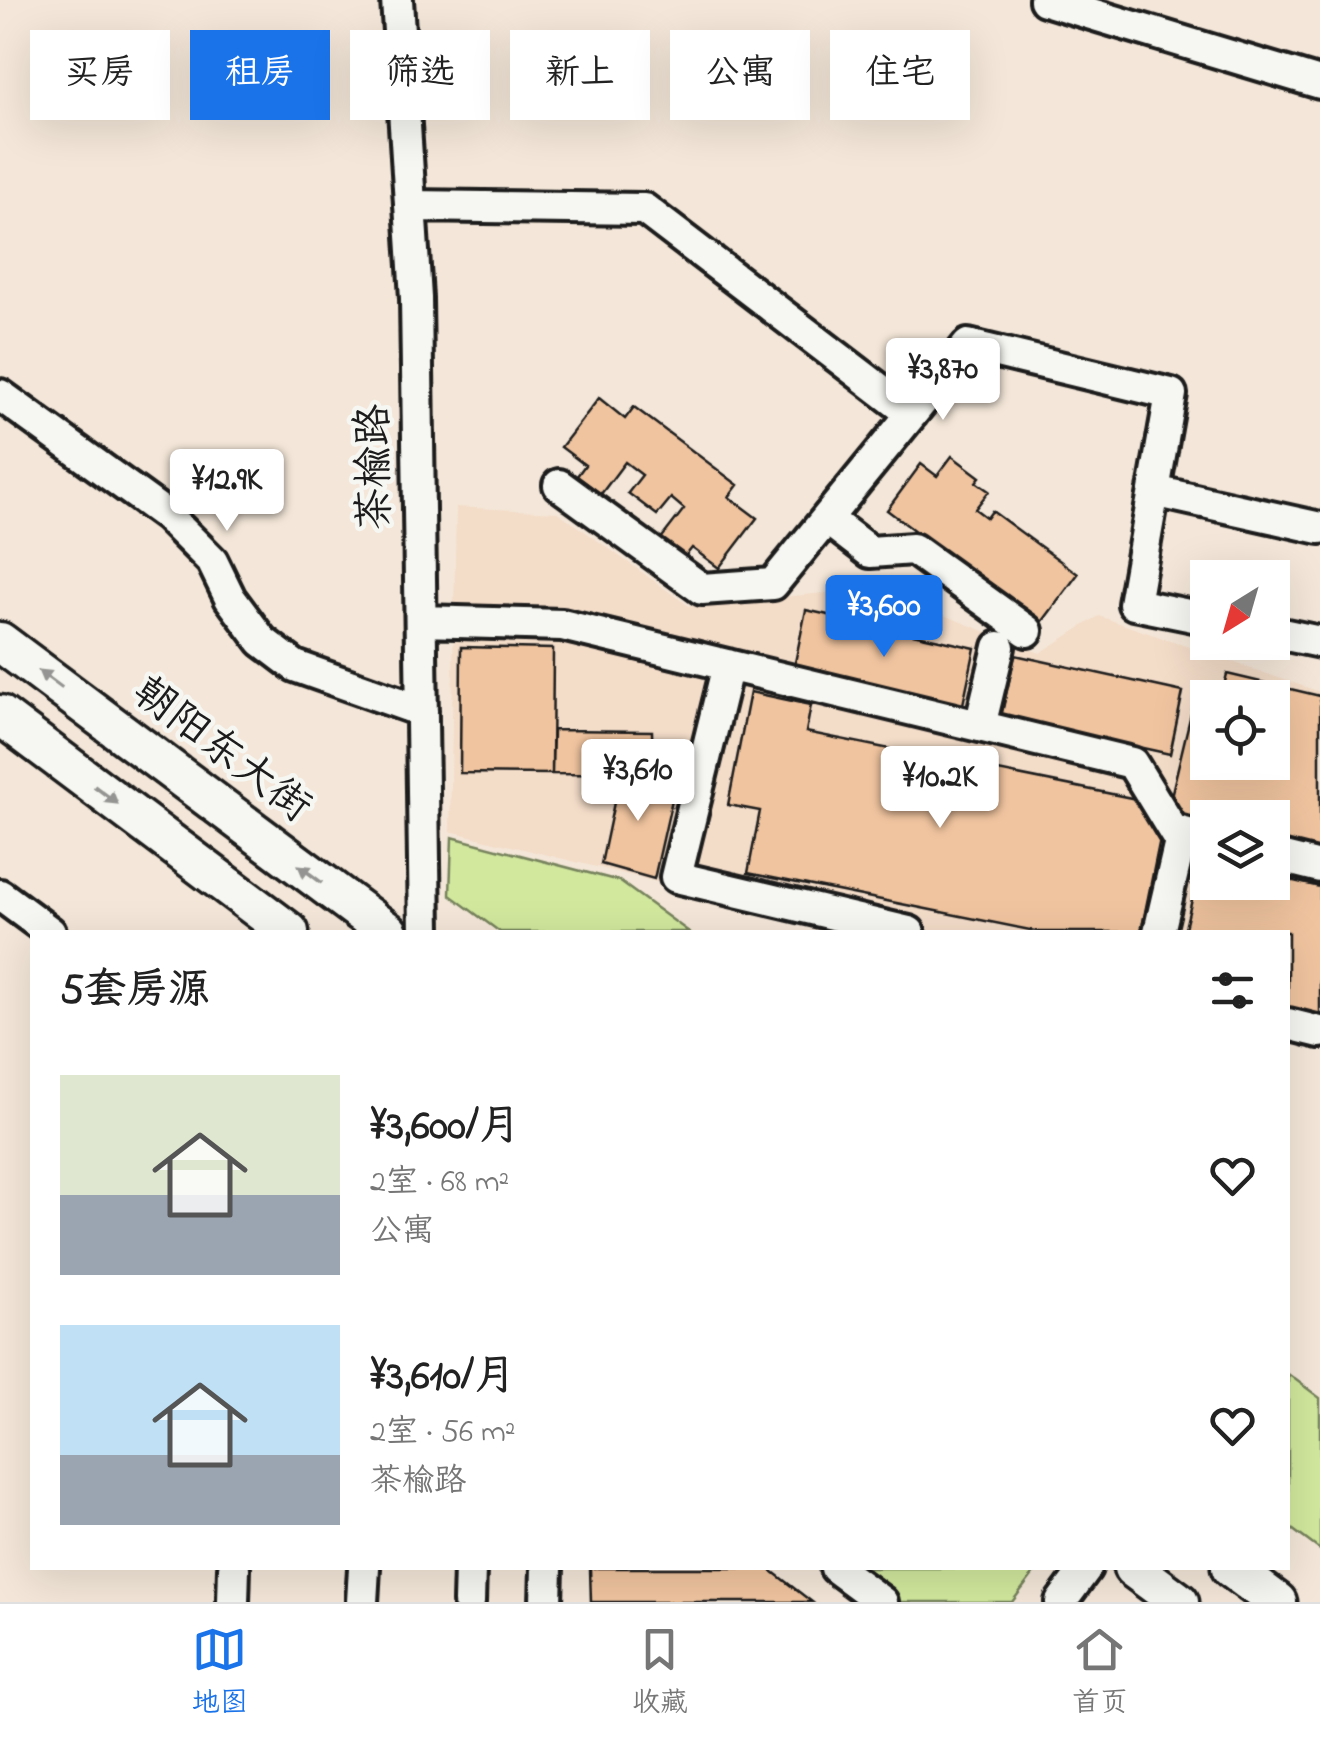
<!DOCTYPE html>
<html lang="zh">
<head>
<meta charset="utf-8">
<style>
  body { margin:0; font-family:"Indie Flower","LXGW WenKai TC",sans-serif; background:#f2f2f2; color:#222; height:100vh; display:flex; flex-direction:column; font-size:38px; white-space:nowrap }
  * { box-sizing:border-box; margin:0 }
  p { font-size:32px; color:#767676 }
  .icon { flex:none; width:55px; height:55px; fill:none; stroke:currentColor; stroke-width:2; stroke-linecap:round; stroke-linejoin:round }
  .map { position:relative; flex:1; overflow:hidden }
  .drawer { position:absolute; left:30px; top:930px; width:1260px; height:640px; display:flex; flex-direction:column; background:#fff; border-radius:0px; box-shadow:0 10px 40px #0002 }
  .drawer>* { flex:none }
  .guide { position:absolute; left:30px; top:30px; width:1260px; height:90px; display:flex; gap:20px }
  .needle { width:65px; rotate:217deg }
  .controls { position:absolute; left:1190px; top:560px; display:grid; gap:20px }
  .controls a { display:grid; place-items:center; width:100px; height:100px; border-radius:0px; background:#fff; box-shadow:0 10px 40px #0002; font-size:50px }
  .price { position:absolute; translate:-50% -85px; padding:0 22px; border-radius:10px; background:#fff; color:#222; font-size:32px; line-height:65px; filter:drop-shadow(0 2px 5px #0008) }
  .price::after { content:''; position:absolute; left:50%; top:60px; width:30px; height:22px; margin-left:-15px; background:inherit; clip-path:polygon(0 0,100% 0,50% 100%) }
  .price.current { background:#1a73e8; color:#fff }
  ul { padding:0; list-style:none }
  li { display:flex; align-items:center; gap:30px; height:250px; padding:0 30px }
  li span { display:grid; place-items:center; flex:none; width:280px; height:200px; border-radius:0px; color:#555 }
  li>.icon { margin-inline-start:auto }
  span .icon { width:120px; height:120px; fill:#fffc; stroke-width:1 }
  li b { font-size:42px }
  h2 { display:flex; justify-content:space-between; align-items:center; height:120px; padding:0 30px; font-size:42px }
  .pill { padding:0 35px; border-radius:0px; background:#fff; box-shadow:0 10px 40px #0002; font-size:35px; line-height:90px }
  .pill.current { background:#1a73e8; color:#fff }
  .tab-bar { display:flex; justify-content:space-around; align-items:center; height:140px; border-top:2px solid #e0e0e0; background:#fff; font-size:28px; color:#767676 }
  .tab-bar a { display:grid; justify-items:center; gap:5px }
  .tab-bar .current { color:#1a73e8 }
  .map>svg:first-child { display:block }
  .built { fill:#f3dcc8; fill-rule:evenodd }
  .green { fill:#d1e89d; stroke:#76825c; stroke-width:2.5 }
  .building { fill:#f0c49f; stroke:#1c1c1c; stroke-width:2.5 }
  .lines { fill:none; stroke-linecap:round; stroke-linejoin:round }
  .minor-casing { stroke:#1c1c1c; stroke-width:38 }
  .major-casing { stroke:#1c1c1c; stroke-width:45 }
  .minor { stroke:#f6f6f2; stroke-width:30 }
  .major { stroke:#f6f6f2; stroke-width:38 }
  .oneway { fill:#949492 }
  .labels { text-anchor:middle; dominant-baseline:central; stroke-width:9; stroke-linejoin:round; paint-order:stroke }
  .street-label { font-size:42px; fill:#1c1c1c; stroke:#f6f6f2 }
</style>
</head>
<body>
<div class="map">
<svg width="1320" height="1602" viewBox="0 0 1320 1602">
  <rect width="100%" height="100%" fill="#f4e7d9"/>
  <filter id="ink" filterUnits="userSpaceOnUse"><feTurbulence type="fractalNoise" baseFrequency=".01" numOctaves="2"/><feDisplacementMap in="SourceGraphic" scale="20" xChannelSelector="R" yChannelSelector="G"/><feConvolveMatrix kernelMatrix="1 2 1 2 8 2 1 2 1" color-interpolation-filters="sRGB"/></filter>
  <g filter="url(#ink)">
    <path class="built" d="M 456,507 L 558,512 L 689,606 L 876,588 L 1040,653 L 1099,616 L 1320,692 L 1320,1047 L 1288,1039 L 1288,932 L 859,932 L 450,831 ZM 1208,698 L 1272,698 L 1272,762 L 1208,762 ZM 1208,818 L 1272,818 L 1272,882 L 1208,882 Z"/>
    <path class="green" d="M 452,837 L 619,881 L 689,932 L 500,932 L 450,895 Z
      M 1288,1374 L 1320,1398 L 1320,1550 L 1288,1526 Z
      M 855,1568 L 1038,1568 L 1012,1602 L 901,1602 Z"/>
    <path class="building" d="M 599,398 L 625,419 L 634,407 L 738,485 L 729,497 L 757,518 L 719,568 L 692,548 L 684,558 L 660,540 L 684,509 L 671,498 L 657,515 L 628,493 L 642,475 L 625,462 L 601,494 L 577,476 L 585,465 L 561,447 Z
      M 952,456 L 980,477 L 976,482 L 989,491 L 975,509 L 987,518 L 992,511 L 1078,574 L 1040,625 L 887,510 L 921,464 L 937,476 Z
      M 806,610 L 975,648 L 962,709 L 793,672 Z
      M 461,647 L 553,649 L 552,774 L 460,773 Z
      M 1015,655 L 1183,692 L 1170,754 L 1001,717 Z
      M 1227,674 L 1320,696 L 1320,850 L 1272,838 L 1272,818 L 1208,818 L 1208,822 L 1167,813 L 1196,693 L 1213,698 L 1208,698 L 1208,762 L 1272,762 L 1272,698 L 1221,698 Z
      M 750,692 L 811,705 L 806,732 L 1146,801 L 1163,824 L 1141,932 L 1040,932 L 748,873 L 760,811 L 728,805 Z
      M 553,730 L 652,731 L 653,775 L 552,774 Z
      M 620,774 L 653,775 L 676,782 L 654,879 L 601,864 Z
      M 1202,859 L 1208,860 L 1208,882 L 1272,882 L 1272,876 L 1320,887 L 1320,1019 L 1288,1011 L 1288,932 L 1184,932 Z
      M 590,1568 L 768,1568 L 812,1602 L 591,1602 Z"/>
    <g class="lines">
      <defs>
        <path id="minor" d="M 397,0 L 416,298 L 425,932
          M 1045,0 L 1320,83
          M 410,206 L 644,209 L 912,414
          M 0,395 L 167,516 L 212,561 L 230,598 L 262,641 L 295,666 L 422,711
          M 559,485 L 702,589 L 773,584 L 968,345 L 1171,394 L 1134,604 L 1208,619
          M 1154,491 L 1320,528
          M 827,519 L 870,552 L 913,549 L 1027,631
          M 421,621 L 562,625 L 1132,763 L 1180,842 L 1159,932
          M 1272,632 L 1320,642
          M 728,665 L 676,877 L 909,932
          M 980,726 L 999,647
          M 1173,830 L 1208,839
          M 1272,855 L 1320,867
          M 0,895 L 50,932
          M 1288,1024 L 1320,1032
          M 836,1568 L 882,1602
          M 233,1602 L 234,1568
          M 362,1602 L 364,1568
          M 469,1602 L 470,1568
          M 546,1602 L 547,1568
          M 1061,1602 L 1086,1568"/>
        <path id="major" d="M 0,642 L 388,932
          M 0,715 L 289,932
          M 1133,1568 L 1179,1602
          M 1231,1568 L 1277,1602"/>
      </defs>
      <use href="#minor" class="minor-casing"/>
      <use href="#major" class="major-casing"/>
      <use href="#minor" class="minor"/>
      <use href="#major" class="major"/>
    </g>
    <defs><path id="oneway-solid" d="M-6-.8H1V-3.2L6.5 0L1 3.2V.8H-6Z" transform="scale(2.5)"/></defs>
    <g class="oneway">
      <use href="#oneway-solid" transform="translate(50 679) rotate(-143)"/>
      <use href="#oneway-solid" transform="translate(106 795) rotate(37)"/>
      <use href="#oneway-solid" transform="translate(310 874) rotate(-143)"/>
    </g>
  </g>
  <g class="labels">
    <g class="street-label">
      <text transform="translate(376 467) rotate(-91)">茶榆路</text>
      <text transform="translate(221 751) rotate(37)">朝阳东大街</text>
    </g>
  </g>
</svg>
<div class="controls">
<a><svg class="needle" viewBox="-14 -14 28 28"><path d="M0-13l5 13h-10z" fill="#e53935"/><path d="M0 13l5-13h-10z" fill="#767676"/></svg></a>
<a><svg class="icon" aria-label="locate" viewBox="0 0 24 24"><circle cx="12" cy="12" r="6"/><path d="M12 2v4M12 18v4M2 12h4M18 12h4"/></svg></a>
<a><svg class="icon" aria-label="layers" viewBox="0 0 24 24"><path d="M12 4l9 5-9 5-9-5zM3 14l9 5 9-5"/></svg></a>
</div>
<b class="price" style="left:943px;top:423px">¥3,870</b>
<b class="price" style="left:227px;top:534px">¥12.9K</b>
<b class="price current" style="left:884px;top:660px">¥3,600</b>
<b class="price" style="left:638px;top:824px">¥3,610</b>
<b class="price" style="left:940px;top:831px">¥10.2K</b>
<div class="guide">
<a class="pill">买房</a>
<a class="pill current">租房</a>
<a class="pill">筛选</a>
<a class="pill">新上</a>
<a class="pill">公寓</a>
<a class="pill">住宅</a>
</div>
<section class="drawer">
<h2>5套房源<svg class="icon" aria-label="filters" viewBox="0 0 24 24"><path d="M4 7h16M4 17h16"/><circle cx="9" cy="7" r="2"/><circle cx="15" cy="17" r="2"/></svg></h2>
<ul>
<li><span style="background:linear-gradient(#dfe7d0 60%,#9aa5b1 0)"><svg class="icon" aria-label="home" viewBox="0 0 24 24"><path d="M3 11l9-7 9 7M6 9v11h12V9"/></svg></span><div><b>¥3,600/月</b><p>2室 · 68 m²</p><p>公寓</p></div><svg class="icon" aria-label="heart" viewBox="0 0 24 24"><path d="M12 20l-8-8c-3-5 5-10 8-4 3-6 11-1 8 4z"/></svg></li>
<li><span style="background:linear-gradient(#bfe0f5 65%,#9aa5b1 0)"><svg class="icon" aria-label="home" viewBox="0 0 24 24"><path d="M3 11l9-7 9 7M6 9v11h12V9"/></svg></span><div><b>¥3,610/月</b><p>2室 · 56 m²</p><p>茶榆路</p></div><svg class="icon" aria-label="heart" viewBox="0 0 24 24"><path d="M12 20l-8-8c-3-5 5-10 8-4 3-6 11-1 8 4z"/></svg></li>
</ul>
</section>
</div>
<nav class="tab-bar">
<a class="current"><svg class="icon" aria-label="map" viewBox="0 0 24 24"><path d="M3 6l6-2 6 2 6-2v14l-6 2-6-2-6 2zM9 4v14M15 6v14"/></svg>地图</a>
<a><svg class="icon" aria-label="saved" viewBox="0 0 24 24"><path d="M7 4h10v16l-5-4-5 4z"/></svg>收藏</a>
<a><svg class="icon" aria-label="home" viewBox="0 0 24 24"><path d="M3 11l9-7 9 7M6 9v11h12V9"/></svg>首页</a>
</nav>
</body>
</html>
